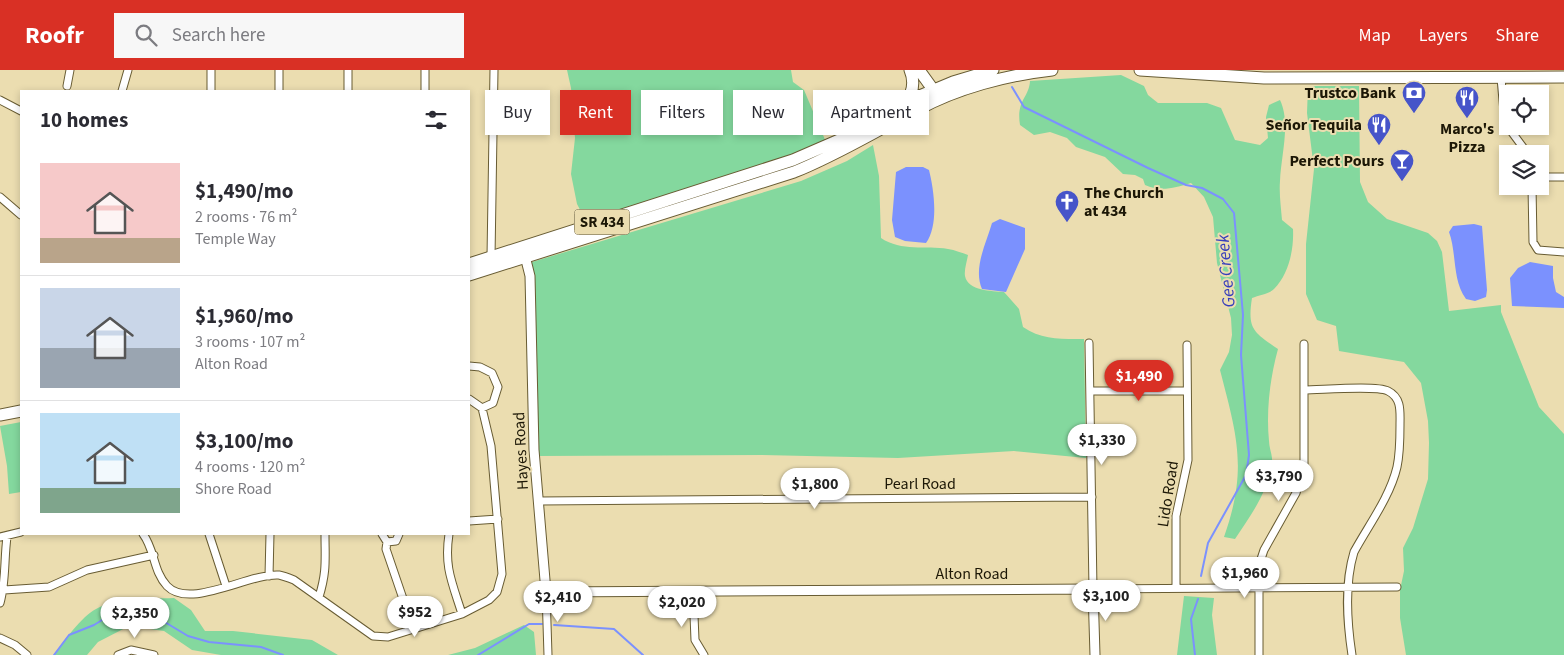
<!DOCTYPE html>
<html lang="en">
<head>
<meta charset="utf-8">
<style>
  body { margin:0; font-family:"Source Sans 3",sans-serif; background:#f7f7f7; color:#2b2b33; height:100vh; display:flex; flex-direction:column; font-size:19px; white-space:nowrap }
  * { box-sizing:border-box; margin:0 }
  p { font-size:16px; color:#7c7c81 }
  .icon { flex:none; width:28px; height:28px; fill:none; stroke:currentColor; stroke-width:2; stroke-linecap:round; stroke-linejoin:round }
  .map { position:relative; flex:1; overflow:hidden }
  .sheet { position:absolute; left:20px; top:20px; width:450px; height:445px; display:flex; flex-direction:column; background:#fff; border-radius:0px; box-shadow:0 2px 8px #0003 }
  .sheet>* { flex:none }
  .banner { position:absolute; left:485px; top:20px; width:475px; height:45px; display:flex; gap:10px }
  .fabs { position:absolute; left:1499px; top:15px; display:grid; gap:10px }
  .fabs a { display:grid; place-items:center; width:50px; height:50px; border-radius:0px; background:#fff; box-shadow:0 2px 8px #0003; font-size:25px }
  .price { position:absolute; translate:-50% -42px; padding:0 11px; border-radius:18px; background:#fff; color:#222; font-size:16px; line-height:32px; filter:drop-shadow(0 1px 2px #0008) }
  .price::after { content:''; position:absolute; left:50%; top:30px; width:15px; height:11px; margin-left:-8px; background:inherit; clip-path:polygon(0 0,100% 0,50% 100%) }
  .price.selected { background:#d93025; color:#fff }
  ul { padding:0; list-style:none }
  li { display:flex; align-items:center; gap:15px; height:125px; padding:0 20px }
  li+li { border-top:1px solid #e1e1e2 }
  li span { display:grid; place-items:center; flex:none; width:140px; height:100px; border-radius:0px; color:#555 }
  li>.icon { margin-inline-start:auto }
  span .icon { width:60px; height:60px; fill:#fffc; stroke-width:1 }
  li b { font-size:21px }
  h2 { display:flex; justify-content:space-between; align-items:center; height:60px; padding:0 20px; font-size:21px }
  .pill { padding:0 18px; border-radius:0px; background:#fff; box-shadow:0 2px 8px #0003; font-size:18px; line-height:45px }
  .pill.selected { background:#d93025; color:#fff }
  header { display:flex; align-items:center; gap:30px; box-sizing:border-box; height:70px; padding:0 25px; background:#d93025; color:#fff }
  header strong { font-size:24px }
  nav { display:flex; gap:28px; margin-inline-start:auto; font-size:18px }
  .search { width:350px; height:45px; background:#f7f7f7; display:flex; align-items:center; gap:12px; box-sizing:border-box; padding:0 18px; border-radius:0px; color:#7c7c81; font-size:19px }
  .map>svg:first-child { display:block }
  .green { fill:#84d89e }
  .water { fill:#7b91fe }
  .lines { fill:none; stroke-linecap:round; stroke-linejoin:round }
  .stream { stroke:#7b91fe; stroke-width:2 }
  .minor-casing { stroke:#685c33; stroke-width:9 }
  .tertiary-casing { stroke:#685c33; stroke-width:11 }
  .primary-casing { stroke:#685c33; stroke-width:13 }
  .minor { stroke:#fff; stroke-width:7 }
  .tertiary { stroke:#fff; stroke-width:9 }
  .primary { stroke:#fff; stroke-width:11 }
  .labels { text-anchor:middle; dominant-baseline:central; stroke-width:4; stroke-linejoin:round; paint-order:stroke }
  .shield { fill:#ebddb0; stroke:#5a5239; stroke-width:1 }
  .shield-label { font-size:15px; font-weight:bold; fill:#1c1706 }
  .poi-label { font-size:16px; font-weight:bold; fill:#1c1706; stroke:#ebddb0; text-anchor:end }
  .street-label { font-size:16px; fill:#1c1706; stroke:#ebddb0 }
  .water-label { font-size:18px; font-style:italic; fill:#363dbb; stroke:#ebddb0 }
</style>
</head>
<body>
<header>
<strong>Roofr</strong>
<div class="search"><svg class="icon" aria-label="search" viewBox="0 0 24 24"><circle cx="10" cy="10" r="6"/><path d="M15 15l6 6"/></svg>Search here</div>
<nav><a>Map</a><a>Layers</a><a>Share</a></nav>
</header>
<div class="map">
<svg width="1564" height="585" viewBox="0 0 1564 585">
  <rect width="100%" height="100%" fill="#ebddb0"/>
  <path class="green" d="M 567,0 L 791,0 L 793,12 L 804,20 L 826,72 L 799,84 L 587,153 L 577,134 L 571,104 L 575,68 L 571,18 Z
    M 1121,5 L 1144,16 L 1148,25 L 1158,33 L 1207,33 L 1221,38 L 1235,70 L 1260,75 L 1268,68 L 1266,47 L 1269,35 L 1280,30 C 1291,53 1281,85 1280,111 C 1279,124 1281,137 1282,150 L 1293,159 C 1294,179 1289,204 1274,219 C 1269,224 1259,225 1252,228 C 1247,260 1254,262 1278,279 C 1270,308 1266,341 1269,371 C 1269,378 1273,386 1272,393 C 1268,422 1251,445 1235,469 L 1224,467 C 1248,399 1237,366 1220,300 L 1229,282 L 1232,265 L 1231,248 L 1217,193 L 1213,147 L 1204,127 L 1191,113 C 1174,118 1161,122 1145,115 L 1143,109 L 1135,105 L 1123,104 L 1105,87 L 1076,77 L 1067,68 L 1050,62 L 1034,65 L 1020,55 C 1016,30 1029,28 1030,11 Z
    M 1308,16 L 1359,16 L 1360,112 L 1368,132 L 1387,149 L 1428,163 L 1437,171 L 1442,182 L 1449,241 L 1501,235 L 1501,242 L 1539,337 L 1564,364 L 1564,585 L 1406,585 L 1400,548 L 1400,520 L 1404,501 L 1403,478 L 1413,458 L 1428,409 L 1429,373 L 1428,351 L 1421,313 L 1404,292 L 1339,281 L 1336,256 L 1317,250 L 1306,224 L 1306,174 L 1314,99 L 1307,43 Z
    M 873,75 L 879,106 L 881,168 C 902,182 925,175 948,179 C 955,180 962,183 968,185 C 967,191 964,200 965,206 C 968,221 992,221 1004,222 L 1019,239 L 1023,257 C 1042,270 1062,269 1084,269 L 1086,388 L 1014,381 L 898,388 L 762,385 L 538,386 L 532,192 L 801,111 L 847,91 Z
    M 21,352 L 21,422 L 9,424 L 7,396 L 0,356 Z
    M 1184,526 L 1214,528 L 1212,545 L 1217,585 L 1177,585 Z
    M 174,528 L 191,540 L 205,561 L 233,561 L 312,570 L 338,585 L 221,585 L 192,580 L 164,561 L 129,556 L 98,572 L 87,585 L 54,585 C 63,572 82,546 96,539 C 119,526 148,529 174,528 Z
    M 524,555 L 534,562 L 536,585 L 448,585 L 475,578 Z"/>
  <path class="water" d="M 906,97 L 923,97 L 929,100 C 934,120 939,155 926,173 L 905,171 L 895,167 L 892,150 L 896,102 Z
    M 1000,149 L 1025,158 L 1025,179 L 1006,222 L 982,219 C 973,198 986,174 992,153 Z
    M 1474,154 L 1482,156 L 1487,220 L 1486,227 L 1475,231 L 1466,229 C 1452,210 1457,184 1449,162 L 1453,156 Z
    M 1530,192 L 1553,196 L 1553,208 L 1556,222 L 1564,227 L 1564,238 L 1512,236 L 1510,208 L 1518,198 Z"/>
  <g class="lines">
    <path class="stream" d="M 1012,17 L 1024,37 L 1148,98 L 1186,115 L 1202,118 L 1223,129 L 1234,143 L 1243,245 L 1241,285 L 1249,385 L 1246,405 L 1208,473 L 1201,506
      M 554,555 L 614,559 L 643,585
      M 54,585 L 69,565 L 94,555 L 120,539 L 135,537 L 143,539 L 188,566 L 209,572 L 261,577 L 283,585
      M 478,585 L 529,554 L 542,554
      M 1195,585 L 1191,549 L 1198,529"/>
    <defs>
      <path id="minor" d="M 1501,8 L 1505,53 L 1528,84
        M 67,16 L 70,0
        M 122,21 L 128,0
        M 211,21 L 211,0
        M 279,21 L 279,0
        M 348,21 L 348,0
        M 425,21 L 425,0
        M 0,30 L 21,41
        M 1540,107 L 1564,107
        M 1532,116 L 1533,172 L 1538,180 L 1564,182
        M 0,127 L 21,145
        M 491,187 L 494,0
        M 1089,273 L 1093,519 L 1397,517
        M 469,296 L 480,297 L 492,303 L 498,317 L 493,333 L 482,338
        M 1304,320 C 1321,320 1376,315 1388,321 C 1402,328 1400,342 1400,355 C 1400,369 1400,383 1397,397 C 1390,427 1368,456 1354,482 C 1344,515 1347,552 1352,585
        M 1090,321 L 1187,321
        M 539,431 L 1092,427
        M 469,451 L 498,449
        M 143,464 C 155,480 153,501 167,516 C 190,540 249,503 279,505 C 284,506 289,508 294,510 L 373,566 L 388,567 L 462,544 L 489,530 L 497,522 L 502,504 L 491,376 L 482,338 L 469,329
        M 209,464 L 226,516
        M 382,464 L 387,472 L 386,479 L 413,558
        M 449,464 C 444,497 452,512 462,544
        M 0,467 L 21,462
        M 387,472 L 396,471 L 399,464
        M 269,506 L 270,464
        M 1176,518 L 1176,446 L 1188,390 L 1187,275
        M 4,520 L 49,517 L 87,500 L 154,485
        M 693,521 L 695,570 L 704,585
        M 546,522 L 548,585
        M 319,527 C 327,501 325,490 325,464
        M 0,533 C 6,512 4,489 7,467
        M 0,568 L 15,575 L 27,585
        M 118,585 L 131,580 L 154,585
        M 1259,585 L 1259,495 L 1264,480 L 1296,423 L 1304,394 L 1304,274"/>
      <path id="tertiary" d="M 524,182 L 530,206 L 534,380 L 546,522 L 1093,519 L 1095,585"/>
      <path id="primary" d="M 919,0 L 937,25
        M 1140,0 L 1264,8 L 1564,7
        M 905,33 C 913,23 915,12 910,0
        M 469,194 L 793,90 L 846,67 L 917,27 L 953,12 L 993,0
        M 469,205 L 794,102 C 837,85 875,61 917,40 C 957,18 1007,5 1052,0
        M 0,345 L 21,341"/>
    </defs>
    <use href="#minor" class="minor-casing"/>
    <use href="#tertiary" class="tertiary-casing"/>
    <use href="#primary" class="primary-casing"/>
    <use href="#minor" class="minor"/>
    <use href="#tertiary" class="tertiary"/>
    <use href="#primary" class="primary"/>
  </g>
  <defs>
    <symbol id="bank-pin" viewBox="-11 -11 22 30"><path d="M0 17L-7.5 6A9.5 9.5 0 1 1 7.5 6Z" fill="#4654c9" stroke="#ebddb0"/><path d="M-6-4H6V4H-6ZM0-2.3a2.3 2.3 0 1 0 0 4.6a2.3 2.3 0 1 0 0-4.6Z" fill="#fff"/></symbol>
    <symbol id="restaurant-pin" viewBox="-11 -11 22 30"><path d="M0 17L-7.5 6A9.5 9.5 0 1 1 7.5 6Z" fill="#4654c9" stroke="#ebddb0"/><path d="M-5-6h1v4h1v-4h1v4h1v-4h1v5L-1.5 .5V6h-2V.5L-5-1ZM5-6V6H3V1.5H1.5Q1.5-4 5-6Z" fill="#fff"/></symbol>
    <symbol id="bar-pin" viewBox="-11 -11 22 30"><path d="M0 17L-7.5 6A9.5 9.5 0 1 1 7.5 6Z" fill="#4654c9" stroke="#ebddb0"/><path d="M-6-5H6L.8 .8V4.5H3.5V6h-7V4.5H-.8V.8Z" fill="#fff"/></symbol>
    <symbol id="church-pin" viewBox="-11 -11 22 30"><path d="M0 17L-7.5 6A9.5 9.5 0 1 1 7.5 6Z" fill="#4654c9" stroke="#ebddb0"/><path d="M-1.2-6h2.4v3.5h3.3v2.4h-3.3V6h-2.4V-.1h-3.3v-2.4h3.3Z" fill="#fff"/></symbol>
  </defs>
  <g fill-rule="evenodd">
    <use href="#bank-pin" x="1400" y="9" width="28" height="38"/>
    <use href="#restaurant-pin" x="1453" y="14" width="28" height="38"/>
    <use href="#restaurant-pin" x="1365" y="41" width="28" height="38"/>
    <use href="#bar-pin" x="1388" y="77" width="28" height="38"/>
    <use href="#church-pin" x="1053" y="118" width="28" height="38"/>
  </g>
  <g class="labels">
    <rect class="shield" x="574.5" y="139.5" width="55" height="25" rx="4"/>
    <g class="shield-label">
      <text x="602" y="152">SR 434</text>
    </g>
    <g class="poi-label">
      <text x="1396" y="23">Trustco Bank</text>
      <text x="1362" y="55">Señor Tequila</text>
      <text x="1467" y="59" text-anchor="middle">Marco's<tspan x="1467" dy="18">Pizza</tspan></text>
      <text x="1384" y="91">Perfect Pours</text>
      <text x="1084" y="123" text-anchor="start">The Church<tspan x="1084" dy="18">at 434</tspan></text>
    </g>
    <g class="street-label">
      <text transform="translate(521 381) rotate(-93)">Hayes Road</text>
      <text x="920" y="414">Pearl Road</text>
      <text transform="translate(1168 424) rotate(-81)">Lido Road</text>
      <text x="972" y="504">Alton Road</text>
    </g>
    <g class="water-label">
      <text transform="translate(1226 201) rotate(-95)">Gee Creek</text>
    </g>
  </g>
</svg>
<div class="fabs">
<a><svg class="icon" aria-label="locate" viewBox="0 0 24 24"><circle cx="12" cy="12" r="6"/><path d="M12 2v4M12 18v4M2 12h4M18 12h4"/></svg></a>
<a><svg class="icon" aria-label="layers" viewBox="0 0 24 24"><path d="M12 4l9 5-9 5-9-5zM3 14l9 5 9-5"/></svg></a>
</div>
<b class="price selected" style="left:1139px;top:332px">$1,490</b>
<b class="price" style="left:1102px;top:396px">$1,330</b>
<b class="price" style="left:1279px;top:432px">$3,790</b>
<b class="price" style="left:815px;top:440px">$1,800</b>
<b class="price" style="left:1245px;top:529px">$1,960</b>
<b class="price" style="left:1106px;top:552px">$3,100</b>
<b class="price" style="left:558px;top:553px">$2,410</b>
<b class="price" style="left:682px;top:558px">$2,020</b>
<b class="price" style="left:415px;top:568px">$952</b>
<b class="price" style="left:135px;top:569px">$2,350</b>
<div class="banner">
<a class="pill">Buy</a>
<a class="pill selected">Rent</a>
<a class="pill">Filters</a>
<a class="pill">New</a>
<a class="pill">Apartment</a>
</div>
<section class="sheet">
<h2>10 homes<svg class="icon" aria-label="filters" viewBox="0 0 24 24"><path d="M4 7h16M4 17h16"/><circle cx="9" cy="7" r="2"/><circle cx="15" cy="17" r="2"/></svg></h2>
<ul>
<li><span style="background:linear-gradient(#f6c9c9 75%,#b9a48a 0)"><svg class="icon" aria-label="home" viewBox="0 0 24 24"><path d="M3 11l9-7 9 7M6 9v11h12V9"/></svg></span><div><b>$1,490/mo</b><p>2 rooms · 76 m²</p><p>Temple Way</p></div></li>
<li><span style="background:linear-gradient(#c9d6e8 60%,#9aa5b1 0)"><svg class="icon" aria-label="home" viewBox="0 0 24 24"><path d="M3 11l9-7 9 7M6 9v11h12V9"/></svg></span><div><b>$1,960/mo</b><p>3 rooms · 107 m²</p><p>Alton Road</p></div></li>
<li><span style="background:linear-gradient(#bfe0f5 75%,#7fa58c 0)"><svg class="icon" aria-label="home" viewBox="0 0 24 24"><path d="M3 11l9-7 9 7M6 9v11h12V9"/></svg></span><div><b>$3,100/mo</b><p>4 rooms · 120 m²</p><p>Shore Road</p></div></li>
</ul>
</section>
</div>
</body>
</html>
